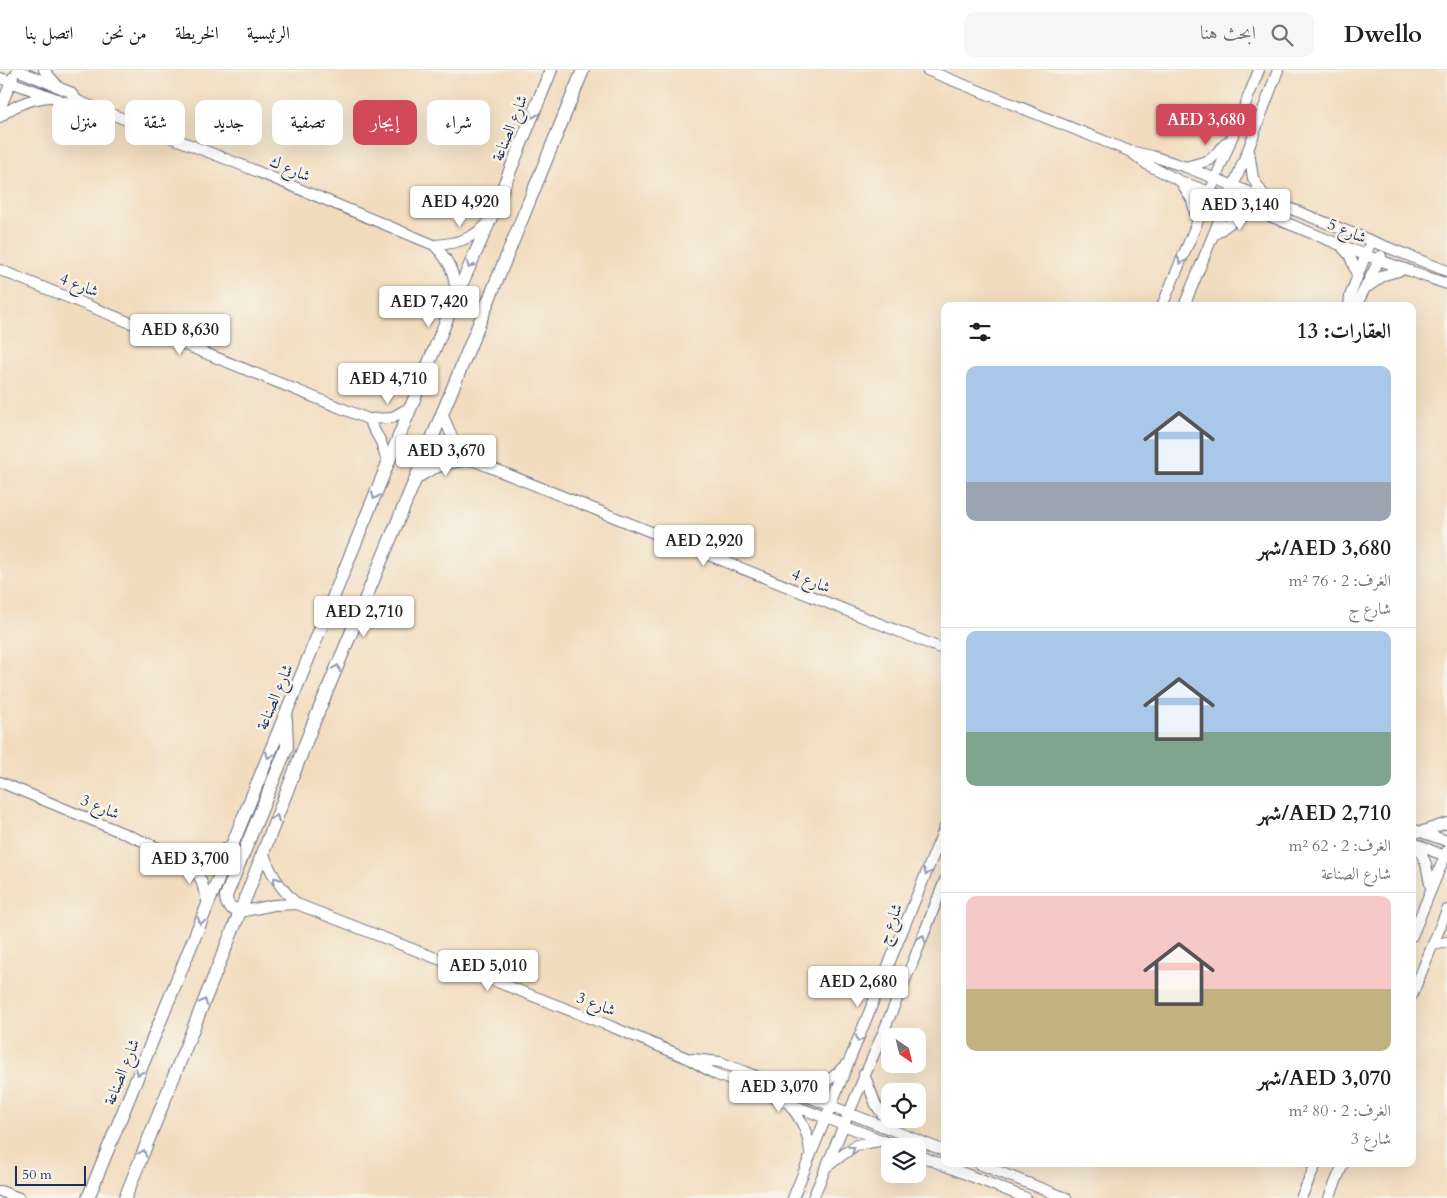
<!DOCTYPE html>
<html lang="ar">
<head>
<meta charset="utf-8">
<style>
  body { margin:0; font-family:Cardo,Amiri,serif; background:#f6f6f6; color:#202124; direction:rtl; height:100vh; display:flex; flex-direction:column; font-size:19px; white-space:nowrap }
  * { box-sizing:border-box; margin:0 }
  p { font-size:16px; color:#757577 }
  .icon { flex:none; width:28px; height:28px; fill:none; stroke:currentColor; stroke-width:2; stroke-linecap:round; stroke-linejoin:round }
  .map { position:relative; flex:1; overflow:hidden; direction:ltr }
  .sheet { position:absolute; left:941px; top:232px; width:475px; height:865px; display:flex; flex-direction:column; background:#fff; border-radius:10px; box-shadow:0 5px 20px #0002; direction:rtl }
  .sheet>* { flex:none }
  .hud { position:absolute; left:15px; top:30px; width:475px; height:45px; direction:rtl; display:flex; gap:10px }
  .needle { width:32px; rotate:145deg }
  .tools { position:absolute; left:881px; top:958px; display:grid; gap:10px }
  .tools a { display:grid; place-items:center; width:45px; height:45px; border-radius:10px; background:#fff; box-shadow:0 5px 20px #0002; font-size:25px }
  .scale { position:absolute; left:15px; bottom:12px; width:71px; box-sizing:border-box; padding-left:5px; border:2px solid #1b2f5e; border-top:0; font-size:14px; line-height:18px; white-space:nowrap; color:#1b2f5e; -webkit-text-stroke:4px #f7f3e8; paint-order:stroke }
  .price { position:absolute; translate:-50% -42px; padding:0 11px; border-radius:5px; background:#fff; color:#222; font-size:16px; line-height:32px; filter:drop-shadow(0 1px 2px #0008) }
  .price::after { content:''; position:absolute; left:50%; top:30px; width:15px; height:11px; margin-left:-8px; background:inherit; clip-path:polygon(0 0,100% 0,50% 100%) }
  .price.selected { background:#d1495b; color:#fff }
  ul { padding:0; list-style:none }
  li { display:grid; align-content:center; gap:10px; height:265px; padding:0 25px }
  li+li { border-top:1px solid #e0e0e0 }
  li span { display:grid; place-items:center; height:155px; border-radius:10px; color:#555 }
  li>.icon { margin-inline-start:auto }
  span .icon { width:90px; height:90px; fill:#fffc; stroke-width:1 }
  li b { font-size:21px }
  h2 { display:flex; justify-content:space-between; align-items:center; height:60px; padding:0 25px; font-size:21px }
  .pill { padding:0 18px; border-radius:10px; background:#fff; box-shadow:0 5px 20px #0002; font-size:18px; line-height:45px }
  .pill.selected { background:#d1495b; color:#fff }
  header { display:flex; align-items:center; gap:30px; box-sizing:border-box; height:70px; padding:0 25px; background:#fff; border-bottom:1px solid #e0e0e0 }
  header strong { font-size:24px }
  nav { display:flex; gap:28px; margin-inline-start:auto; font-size:18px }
  .search { width:350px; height:45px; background:#f6f6f6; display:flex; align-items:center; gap:12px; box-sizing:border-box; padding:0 18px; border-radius:10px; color:#757577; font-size:19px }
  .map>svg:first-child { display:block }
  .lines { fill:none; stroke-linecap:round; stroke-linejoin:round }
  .minor-casing { stroke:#666c80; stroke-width:12 }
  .tertiary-casing { stroke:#666c80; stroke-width:14 }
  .minor { stroke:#fff; stroke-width:10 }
  .tertiary { stroke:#fff; stroke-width:12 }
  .oneway { stroke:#8d97ae }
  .labels { text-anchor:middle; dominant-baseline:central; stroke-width:5; stroke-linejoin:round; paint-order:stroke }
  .street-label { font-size:16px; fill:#1b2f5e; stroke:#f7f3e8 }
</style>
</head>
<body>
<header>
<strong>Dwello</strong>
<div class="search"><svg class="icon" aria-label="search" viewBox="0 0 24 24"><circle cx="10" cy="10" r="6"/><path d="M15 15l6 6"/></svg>ابحث هنا</div>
<nav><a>الرئيسية</a><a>الخريطة</a><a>من نحن</a><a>اتصل بنا</a></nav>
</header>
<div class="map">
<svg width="1447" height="1128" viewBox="0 0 1447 1128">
  <rect width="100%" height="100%" fill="#f7f3e8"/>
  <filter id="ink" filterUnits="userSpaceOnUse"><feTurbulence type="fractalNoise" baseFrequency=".02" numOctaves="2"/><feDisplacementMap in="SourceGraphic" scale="10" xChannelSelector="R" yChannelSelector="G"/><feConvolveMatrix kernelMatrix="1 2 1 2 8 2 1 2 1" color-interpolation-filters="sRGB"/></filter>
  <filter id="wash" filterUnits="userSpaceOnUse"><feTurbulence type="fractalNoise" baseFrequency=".0096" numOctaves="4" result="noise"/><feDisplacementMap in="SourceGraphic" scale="20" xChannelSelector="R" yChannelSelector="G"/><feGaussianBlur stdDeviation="1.12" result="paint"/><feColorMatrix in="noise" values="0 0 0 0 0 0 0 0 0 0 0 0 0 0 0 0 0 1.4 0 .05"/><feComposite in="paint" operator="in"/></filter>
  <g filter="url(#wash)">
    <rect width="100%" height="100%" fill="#f2dcbe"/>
  </g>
  <g filter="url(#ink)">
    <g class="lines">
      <defs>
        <path id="minor" d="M 17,0 L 70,22 L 78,31
          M 44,0 L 56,14
          M 927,0 L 1129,81 L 1152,86 L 1186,97 L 1447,201
          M 0,8 L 65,32 L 78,31 L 244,96 L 434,175 C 449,190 456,204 455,226
          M 0,39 L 13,7
          M 0,47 C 14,35 30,29 49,27
          M 1249,81 L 1253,108 L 1266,129
          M 1132,83 L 1148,95 L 1180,111 L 1228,129 L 1365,185 L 1447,214
          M 1186,97 L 1210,90 L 1227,72
          M 1181,112 L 1192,130 L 1197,151
          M 1214,165 L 1237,148 L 1257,141
          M 434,175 C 456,174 472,169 487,154
          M 1342,177 L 1350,186 L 1357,205
          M 0,200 L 368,349 L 391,348 L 412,336
          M 1369,216 L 1384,205 L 1402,200
          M 1162,236 L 1215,110 L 1259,0
          M 1184,236 L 1248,80 L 1278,0
          M 1349,236 L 1350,226 L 1371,171
          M 1356,236 L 1381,186
          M 442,343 L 453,369 L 472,390 L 945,580
          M 368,349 L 381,372 L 388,395
          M 415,410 C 433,397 449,392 472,390
          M 0,712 L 188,790 L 211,787 L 232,775
          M 1412,759 L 1447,771
          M 1420,762 L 1447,753
          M 1416,774 L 1447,787
          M 1417,775 L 1426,794 L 1431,819
          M 263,781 C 270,803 280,818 297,834 L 610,956 L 687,988 L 715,1004 L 896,1076
          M 188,790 L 201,810 L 208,834
          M 240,842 L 274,835 L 297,834
          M 1412,866 L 1447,781
          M 1433,875 L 1447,872
          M 1412,925 L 1447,840
          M 693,989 L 720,992 L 945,1081
          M 864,1004 L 876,1035 L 893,1060
          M 792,1020 C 819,1017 827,1015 845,995
          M 789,1034 C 801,1049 809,1063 810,1084
          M 918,1085 L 1026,1128
          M 979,1094 L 1066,1128
          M 825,1098 L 856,1075 L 880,1071
          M 0,1121 L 19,1128
          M 793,1128 L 945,757
          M 813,1128 L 912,894 L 945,810
          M 1301,1128 L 1316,1094
          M 1329,1128 L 1343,1094"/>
        <path id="tertiary" d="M 240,842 C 232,838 226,837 226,826 L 287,677 L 286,650
          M 88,1128 L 455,229 L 490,150 L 551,0
          M 125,1128 L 240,842 L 311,659 L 415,410 L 583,0"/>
      </defs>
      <use href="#minor" class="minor-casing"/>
      <use href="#tertiary" class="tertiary-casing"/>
      <use href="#minor" class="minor"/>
      <use href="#tertiary" class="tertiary"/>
    </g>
    <defs><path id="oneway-chevron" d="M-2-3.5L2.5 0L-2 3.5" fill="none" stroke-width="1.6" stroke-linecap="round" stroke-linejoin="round" transform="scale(1.25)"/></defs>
    <g class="oneway">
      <use href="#oneway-chevron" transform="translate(533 45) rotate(112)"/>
      <use href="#oneway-chevron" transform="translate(1181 191) rotate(113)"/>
      <use href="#oneway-chevron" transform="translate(470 195) rotate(114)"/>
      <use href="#oneway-chevron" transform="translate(375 426) rotate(112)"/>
      <use href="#oneway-chevron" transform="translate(337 598) rotate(-67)"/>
      <use href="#oneway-chevron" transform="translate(269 685) rotate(112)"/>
      <use href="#oneway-chevron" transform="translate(276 748) rotate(-68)"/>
      <use href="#oneway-chevron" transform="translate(927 802) rotate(112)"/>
      <use href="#oneway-chevron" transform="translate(276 810) rotate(-123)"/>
      <use href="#oneway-chevron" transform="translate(201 851) rotate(112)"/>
      <use href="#oneway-chevron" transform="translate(922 868) rotate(-68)"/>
      <use href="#oneway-chevron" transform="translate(204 932) rotate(-68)"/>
      <use href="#oneway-chevron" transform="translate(859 969) rotate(113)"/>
      <use href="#oneway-chevron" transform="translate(139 1002) rotate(112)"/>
      <use href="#oneway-chevron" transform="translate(852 1079) rotate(-32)"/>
      <use href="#oneway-chevron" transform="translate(143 1083) rotate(-69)"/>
    </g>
  </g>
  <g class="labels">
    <g class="street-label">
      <text transform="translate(510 58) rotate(-68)">شارع الصناعة</text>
      <text transform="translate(290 99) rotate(23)">شارع ك</text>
      <text transform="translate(1347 161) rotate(23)">شارع 5</text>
      <text transform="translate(79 215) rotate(21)">شارع 4</text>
      <text transform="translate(811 511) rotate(22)">شارع 4</text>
      <text transform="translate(275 627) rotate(-67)">شارع الصناعة</text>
      <text transform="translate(100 737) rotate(23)">شارع 3</text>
      <text transform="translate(890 854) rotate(-68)">شارع ج</text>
      <text transform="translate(596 934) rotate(21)">شارع 3</text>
      <text transform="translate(122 1002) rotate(-68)">شارع الصناعة</text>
    </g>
  </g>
</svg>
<div class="tools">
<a><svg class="needle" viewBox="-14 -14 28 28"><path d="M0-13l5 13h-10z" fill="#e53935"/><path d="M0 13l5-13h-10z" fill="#757577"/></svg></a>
<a><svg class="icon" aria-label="locate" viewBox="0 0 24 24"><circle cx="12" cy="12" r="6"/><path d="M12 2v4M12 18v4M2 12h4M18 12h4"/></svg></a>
<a><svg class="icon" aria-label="layers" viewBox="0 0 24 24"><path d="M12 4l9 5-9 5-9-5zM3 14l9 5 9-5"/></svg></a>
</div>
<div class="scale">50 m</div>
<b class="price selected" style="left:1206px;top:76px">AED 3,680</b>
<b class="price" style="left:460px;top:158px">AED 4,920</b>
<b class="price" style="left:1240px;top:161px">AED 3,140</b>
<b class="price" style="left:429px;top:258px">AED 7,420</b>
<b class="price" style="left:180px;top:286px">AED 8,630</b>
<b class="price" style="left:388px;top:335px">AED 4,710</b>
<b class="price" style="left:446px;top:407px">AED 3,670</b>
<b class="price" style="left:704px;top:497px">AED 2,920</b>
<b class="price" style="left:364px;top:568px">AED 2,710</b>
<b class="price" style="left:190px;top:815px">AED 3,700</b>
<b class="price" style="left:488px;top:922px">AED 5,010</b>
<b class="price" style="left:858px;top:938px">AED 2,680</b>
<b class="price" style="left:779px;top:1043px">AED 3,070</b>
<div class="hud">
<a class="pill">شراء</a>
<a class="pill selected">إيجار</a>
<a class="pill">تصفية</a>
<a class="pill">جديد</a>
<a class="pill">شقة</a>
<a class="pill">منزل</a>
</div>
<section class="sheet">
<h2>العقارات: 13<svg class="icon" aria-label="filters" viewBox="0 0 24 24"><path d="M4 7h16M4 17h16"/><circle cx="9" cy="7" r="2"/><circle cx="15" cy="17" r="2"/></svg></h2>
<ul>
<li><span style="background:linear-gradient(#a9c7e8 75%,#9aa5b1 0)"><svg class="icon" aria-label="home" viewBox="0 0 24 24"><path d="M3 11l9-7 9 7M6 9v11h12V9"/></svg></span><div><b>AED 3,680/شهر</b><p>الغرف: 2 · 76 m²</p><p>شارع ج</p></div></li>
<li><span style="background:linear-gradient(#a9c7e8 65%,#7fa58c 0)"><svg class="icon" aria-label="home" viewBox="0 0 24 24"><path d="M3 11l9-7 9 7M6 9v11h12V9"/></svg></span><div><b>AED 2,710/شهر</b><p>الغرف: 2 · 62 m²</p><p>شارع الصناعة</p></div></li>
<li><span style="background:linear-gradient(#f6c9c9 60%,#c2b280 0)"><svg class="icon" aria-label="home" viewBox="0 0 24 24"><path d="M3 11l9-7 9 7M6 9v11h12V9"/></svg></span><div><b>AED 3,070/شهر</b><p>الغرف: 2 · 80 m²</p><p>شارع 3</p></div></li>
</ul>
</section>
</div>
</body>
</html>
